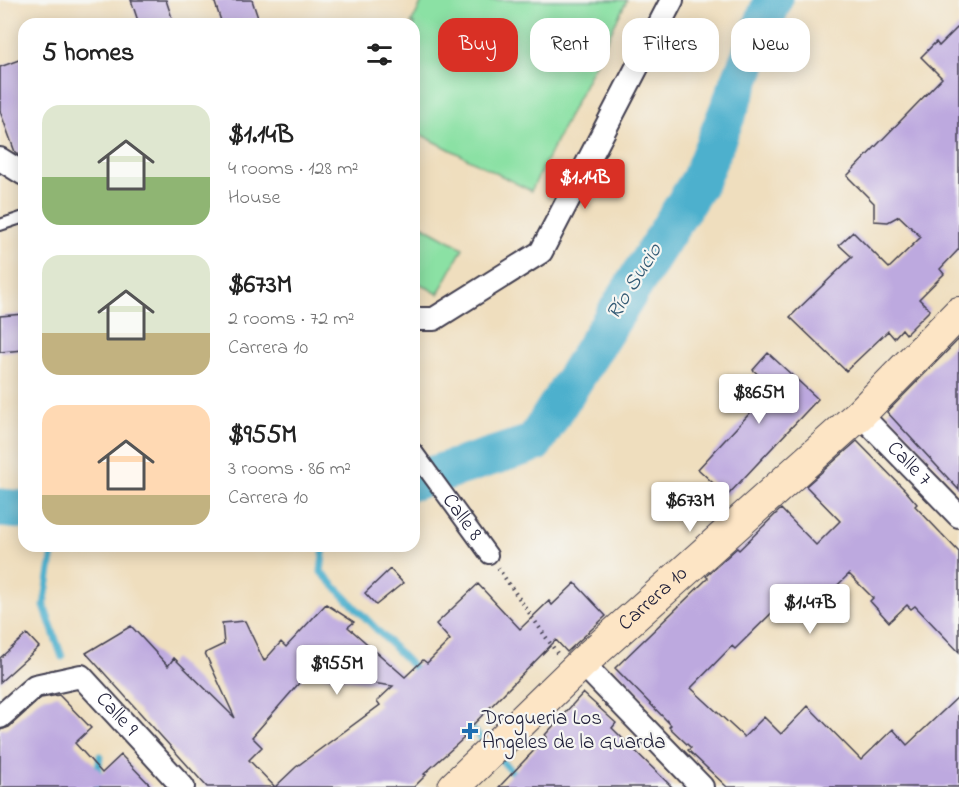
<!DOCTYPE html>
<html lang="en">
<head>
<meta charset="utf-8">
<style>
  body { margin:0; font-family:"Indie Flower",sans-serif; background:#f2f2f2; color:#222; height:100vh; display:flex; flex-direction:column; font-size:22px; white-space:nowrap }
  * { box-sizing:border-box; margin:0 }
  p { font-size:20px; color:#767676 }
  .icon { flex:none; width:33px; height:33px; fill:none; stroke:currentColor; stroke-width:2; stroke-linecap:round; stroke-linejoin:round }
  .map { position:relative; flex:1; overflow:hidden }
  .drawer { position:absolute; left:18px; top:18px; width:402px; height:534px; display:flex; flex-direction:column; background:#fff; border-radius:18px; box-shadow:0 3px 15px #0003 }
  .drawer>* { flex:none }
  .top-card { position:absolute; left:438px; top:18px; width:430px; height:54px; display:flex; gap:12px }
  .price { position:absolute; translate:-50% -51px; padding:0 14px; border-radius:6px; background:#fff; color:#222; font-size:20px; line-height:39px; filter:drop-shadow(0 2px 3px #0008) }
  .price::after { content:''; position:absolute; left:50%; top:36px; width:18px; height:14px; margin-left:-9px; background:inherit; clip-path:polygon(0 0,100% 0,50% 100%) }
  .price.selected { background:#d93025; color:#fff }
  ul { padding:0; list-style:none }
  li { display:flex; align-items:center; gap:18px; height:150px; padding:0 24px }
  li span { display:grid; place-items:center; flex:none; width:168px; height:120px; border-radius:18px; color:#555 }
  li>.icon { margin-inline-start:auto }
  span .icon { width:72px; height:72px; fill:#fffc; stroke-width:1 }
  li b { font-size:26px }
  h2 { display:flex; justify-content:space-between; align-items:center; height:72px; padding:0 24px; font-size:26px }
  .tag { padding:0 21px; border-radius:18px; background:#fff; box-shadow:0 3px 15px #0003; font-size:21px; line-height:54px }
  .tag.selected { background:#d93025; color:#fff }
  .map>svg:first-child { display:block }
  .green { fill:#8be1a4; stroke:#568270; stroke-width:1.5 }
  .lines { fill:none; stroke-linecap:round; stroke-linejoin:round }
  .stream { stroke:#4eb0cd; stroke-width:7 }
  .river { stroke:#4eb0cd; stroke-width:39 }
  .building { fill:#bda9df; fill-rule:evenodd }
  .service-casing { stroke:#413e4f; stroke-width:14 }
  .pedestrian-casing { stroke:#413e4f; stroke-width:20 }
  .minor-casing { stroke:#413e4f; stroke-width:26 }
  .secondary-casing { stroke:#413e4f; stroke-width:34 }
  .path { stroke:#413e4f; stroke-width:4; stroke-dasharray:1.5 4.5; stroke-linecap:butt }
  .service { stroke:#fff; stroke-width:10 }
  .pedestrian { stroke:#fff; stroke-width:16 }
  .minor { stroke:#fff; stroke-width:22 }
  .secondary { stroke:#fde5c5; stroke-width:32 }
  .poi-dot { fill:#1f6fb2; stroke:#f6f6f2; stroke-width:2 }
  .labels { text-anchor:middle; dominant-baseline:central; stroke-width:4.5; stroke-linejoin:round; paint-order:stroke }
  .street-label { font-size:21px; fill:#22223b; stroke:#f6f6f2 }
  .poi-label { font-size:21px; fill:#22223b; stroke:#f6f6f2; text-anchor:start }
  .water-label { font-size:22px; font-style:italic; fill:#345b75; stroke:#f6f6f2 }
</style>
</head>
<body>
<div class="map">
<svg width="959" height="787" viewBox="0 0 959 787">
  <rect width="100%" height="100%" fill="#f6f6f2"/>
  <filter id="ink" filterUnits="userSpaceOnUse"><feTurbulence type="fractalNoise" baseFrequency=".0167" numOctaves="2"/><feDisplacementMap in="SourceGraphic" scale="12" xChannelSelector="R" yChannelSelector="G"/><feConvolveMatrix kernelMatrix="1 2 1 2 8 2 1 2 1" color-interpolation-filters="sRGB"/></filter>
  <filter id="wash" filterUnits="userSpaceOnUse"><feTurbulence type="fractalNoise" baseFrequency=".008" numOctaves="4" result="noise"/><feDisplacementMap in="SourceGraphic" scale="24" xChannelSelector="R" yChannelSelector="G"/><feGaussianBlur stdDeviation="1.35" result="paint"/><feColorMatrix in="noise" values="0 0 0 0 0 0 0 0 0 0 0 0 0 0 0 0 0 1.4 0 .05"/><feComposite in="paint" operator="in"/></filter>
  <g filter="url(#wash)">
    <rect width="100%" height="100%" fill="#efdebe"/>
    <path class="green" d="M 423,0 L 627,0 L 531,191 L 414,131 L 414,24 L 411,24 Z
      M 414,221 L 463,248 L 438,294 L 414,280 Z"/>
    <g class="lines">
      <path class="stream" d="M 54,546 L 44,606 L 62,657
        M 324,546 L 321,572 L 419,673
        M 466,722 L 487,745
        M 497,755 L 525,787
        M 96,787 L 100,756"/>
      <path class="river" d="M 414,481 L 534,443 L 700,180 L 773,0
        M 0,508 L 24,510"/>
    </g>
    <g id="blocks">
      <path class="building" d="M 131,0 L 166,0 L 174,24 L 139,24 Z
        M 214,0 L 252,0 L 260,24 L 222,24 Z
        M 959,26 L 959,249 L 940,269 L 944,274 L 919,299 L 930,310 L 906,334 L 902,329 L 894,338 L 888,331 L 846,371 L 790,317 L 852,257 L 839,245 L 853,232 L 889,268 L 921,237 L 899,216 L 888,222 L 874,221 L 874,203 L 847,176 L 942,78 L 921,57 L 936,42 L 939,46 Z
        M 24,58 L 24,158 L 15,152 L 0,111 L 0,67 Z
        M 24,314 L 24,350 L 0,352 L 0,316 Z
        M 959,339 L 959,490 L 887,412 Z
        M 768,353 L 818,399 L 727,496 L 698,469 L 750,413 L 747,410 L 752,404 L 742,395 L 760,376 L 753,370 Z
        M 857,441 L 905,490 L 917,504 L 915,506 L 959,552 L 959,652 L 915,606 L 911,609 L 907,605 L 889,622 L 870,601 L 873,598 L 849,574 L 807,615 L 789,596 L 735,649 L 732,646 L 691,688 L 744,737 L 764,717 L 781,734 L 808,706 L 861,760 L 893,729 L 907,745 L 959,696 L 959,787 L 727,787 L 688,750 L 691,748 L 669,727 L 671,725 L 615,668 L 708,578 L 706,576 L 737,548 L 739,550 L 781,509 L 816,545 L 840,521 L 806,486 Z
        M 390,569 L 403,583 L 376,605 L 365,593 Z
        M 575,583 L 606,616 L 567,652 L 556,640 L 462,736 L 464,738 L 424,774 L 426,775 L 414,787 L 207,787 L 86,653 L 131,626 L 168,666 L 174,658 L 235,718 L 205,653 L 224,644 L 222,623 L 245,621 L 264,661 L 281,642 L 286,647 L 326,604 L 354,622 L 348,627 L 405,677 L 423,660 L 427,663 L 450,640 L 436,624 L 478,584 L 520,629 L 549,601 L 552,605 ZM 307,674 L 393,686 L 377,701 L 380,705 L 296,767 L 275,787 L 249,760 L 262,747 L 252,737 Z
        M 27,634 L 39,647 L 0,682 L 0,658 Z
        M 583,693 L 616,723 L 612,728 L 672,787 L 499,787 L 547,737 L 545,735 Z
        M 59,695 L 91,728 L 75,743 L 102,773 L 121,755 L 152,787 L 0,787 L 0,730 L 9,727 L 41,698 Z"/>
    </g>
  </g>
  <g filter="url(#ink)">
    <use href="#blocks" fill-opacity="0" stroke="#413e4f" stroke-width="1.5"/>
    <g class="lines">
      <defs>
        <path id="service" d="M 0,225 L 24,217"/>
        <g id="pedestrian">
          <path id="s1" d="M 414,452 L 489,555"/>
        </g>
        <g id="minor">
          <path d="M 0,159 L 24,174"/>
          <path d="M 414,319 L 434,319 L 541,252 L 672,0"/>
          <path id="s2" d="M 860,414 L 959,516"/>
          <path d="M 582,663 L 702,787"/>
          <path id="s3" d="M 0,717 L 35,686 L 81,676 L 183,787"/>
        </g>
        <g id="secondary">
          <path id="s4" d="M 454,787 L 582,663 L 860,414 L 959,313"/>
        </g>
      </defs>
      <use href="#service" class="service-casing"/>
      <use href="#pedestrian" class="pedestrian-casing"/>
      <use href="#minor" class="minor-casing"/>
      <use href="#secondary" class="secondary-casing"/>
      <path class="path" d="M 498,568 L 557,653"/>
      <use href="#service" class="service"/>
      <use href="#pedestrian" class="pedestrian"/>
      <use href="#minor" class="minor"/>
      <use href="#secondary" class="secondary"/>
    </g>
  </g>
  <path class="poi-dot" d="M467 722h6v6h6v6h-6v6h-6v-6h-6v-6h6z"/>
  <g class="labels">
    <g class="street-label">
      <text stroke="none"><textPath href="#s2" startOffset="70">Calle 7</textPath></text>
      <text stroke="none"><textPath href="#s1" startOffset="81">Calle 8</textPath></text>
      <text stroke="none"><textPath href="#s4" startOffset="274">Carrera 10</textPath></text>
      <text stroke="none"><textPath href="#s3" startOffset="146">Calle 9</textPath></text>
    </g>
    <g class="poi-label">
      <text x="482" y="719">Drogueria Los<tspan x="482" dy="24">Angeles de la Guarda</tspan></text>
    </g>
    <g class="water-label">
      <text transform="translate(635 282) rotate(-58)">Río Sucio</text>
    </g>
  </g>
</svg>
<b class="price selected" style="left:585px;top:210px">$1.14B</b>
<b class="price" style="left:759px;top:425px">$865M</b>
<b class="price" style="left:690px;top:533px">$673M</b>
<b class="price" style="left:810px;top:635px">$1.47B</b>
<b class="price" style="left:337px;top:696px">$955M</b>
<div class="top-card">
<a class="tag selected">Buy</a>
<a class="tag">Rent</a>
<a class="tag">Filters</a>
<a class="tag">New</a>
</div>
<section class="drawer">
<h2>5 homes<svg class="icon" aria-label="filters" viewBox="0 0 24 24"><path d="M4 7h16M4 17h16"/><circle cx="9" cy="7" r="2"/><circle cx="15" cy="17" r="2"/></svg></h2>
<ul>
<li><span style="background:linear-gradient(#dfe7d0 60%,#8fb573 0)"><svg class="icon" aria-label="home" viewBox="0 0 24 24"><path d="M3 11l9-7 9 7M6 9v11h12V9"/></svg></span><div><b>$1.14B</b><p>4 rooms · 128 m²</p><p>House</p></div></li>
<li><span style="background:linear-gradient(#dfe7d0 65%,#c2b280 0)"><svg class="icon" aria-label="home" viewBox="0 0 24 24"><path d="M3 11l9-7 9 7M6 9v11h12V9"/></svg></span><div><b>$673M</b><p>2 rooms · 72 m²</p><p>Carrera 10</p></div></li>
<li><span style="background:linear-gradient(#ffd9b3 75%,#c2b280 0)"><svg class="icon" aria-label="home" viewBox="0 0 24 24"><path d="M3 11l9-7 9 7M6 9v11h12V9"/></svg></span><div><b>$955M</b><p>3 rooms · 86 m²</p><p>Carrera 10</p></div></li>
</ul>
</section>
</div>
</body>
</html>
